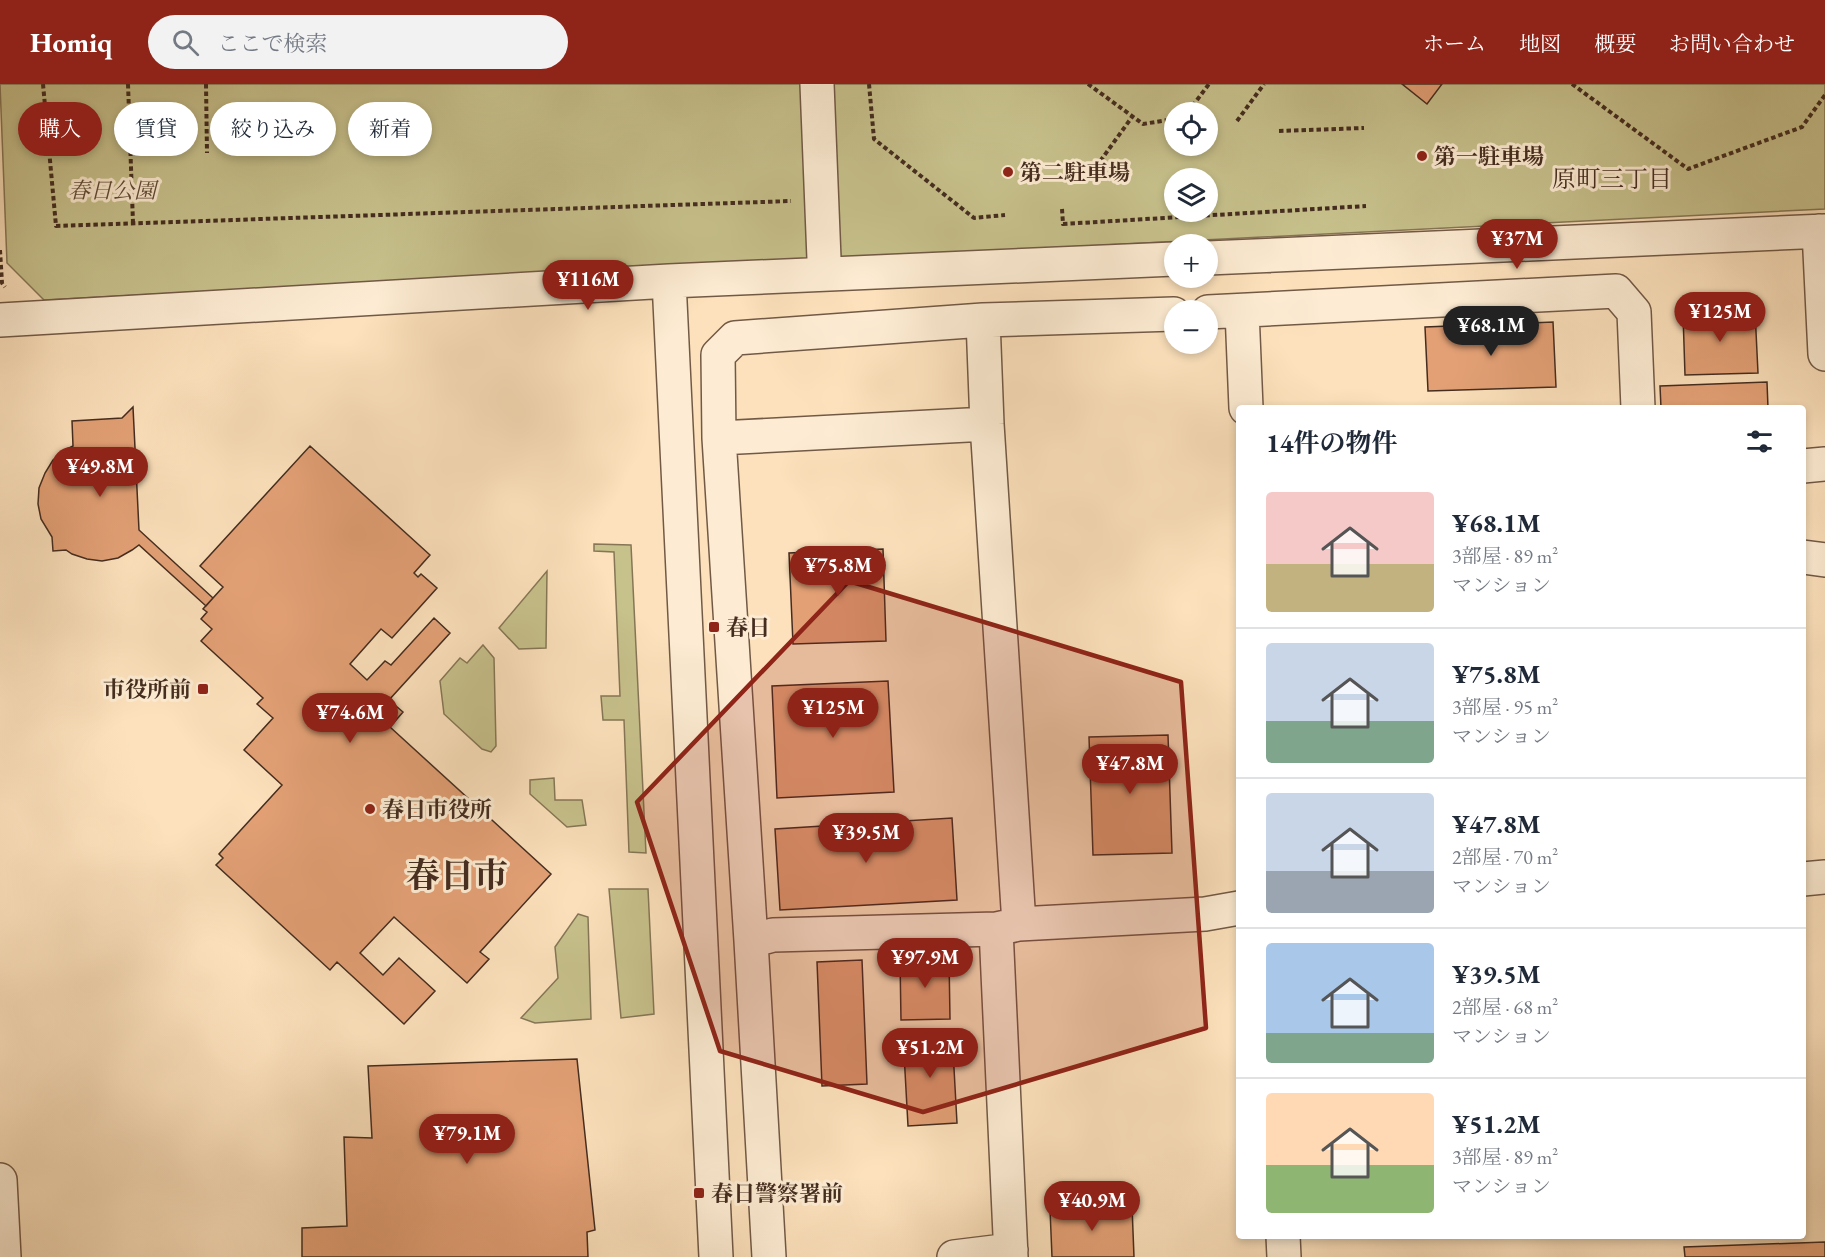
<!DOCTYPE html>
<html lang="ja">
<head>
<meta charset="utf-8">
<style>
  body { margin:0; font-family:"EB Garamond","Noto Serif JP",serif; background:#f2f2f3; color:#1f2937; height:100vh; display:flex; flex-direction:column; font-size:22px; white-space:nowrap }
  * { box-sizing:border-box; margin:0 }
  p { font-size:20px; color:#747a83 }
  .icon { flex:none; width:33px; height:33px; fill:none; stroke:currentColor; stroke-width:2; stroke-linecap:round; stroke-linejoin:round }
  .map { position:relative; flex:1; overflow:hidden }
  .panel { position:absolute; left:1236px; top:321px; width:570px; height:834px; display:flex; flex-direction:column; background:#fff; border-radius:6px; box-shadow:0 3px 9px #0003 }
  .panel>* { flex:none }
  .guide { position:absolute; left:18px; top:18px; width:570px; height:54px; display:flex; gap:12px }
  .tools { position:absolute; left:1164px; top:18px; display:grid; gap:12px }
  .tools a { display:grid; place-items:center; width:54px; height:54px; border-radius:50%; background:#fff; box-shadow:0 3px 9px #0003; font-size:30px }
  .price { position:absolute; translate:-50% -51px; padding:0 14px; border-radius:21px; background:#8f2418; color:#fff; font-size:20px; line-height:39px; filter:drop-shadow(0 2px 3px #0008) }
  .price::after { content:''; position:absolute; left:50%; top:36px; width:18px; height:14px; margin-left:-9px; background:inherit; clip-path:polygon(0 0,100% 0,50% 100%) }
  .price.active { background:#222; color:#fff }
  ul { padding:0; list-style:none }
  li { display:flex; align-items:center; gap:18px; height:150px; padding:0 30px }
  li+li { border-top:2px solid #e0e1e3 }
  li span { display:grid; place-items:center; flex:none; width:168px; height:120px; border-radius:6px; color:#555 }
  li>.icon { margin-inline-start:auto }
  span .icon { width:72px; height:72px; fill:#fffc; stroke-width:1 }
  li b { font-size:26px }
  h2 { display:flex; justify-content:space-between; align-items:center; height:72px; padding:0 30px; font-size:26px }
  .chip { padding:0 21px; border-radius:27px; background:#fff; box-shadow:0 3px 9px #0003; font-size:21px; line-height:54px }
  .chip.active { background:#8f2418; color:#fff }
  header { display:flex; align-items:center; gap:36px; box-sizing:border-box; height:84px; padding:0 30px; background:#8f2418; color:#fff }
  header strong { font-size:28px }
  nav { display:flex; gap:33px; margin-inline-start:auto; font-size:21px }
  .search { width:420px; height:54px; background:#f2f2f3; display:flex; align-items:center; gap:15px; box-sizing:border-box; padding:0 21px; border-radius:33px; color:#747a83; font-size:22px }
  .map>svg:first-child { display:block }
  .green { fill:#c7c18c; stroke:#867656; stroke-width:1.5; fill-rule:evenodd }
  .building { fill:#e3a075; stroke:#442c1f; stroke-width:1.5 }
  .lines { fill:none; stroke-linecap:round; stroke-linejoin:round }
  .minor-casing { stroke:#725946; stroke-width:36 }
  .path { stroke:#442c1f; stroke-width:4; stroke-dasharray:4.5 3; stroke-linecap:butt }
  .minor { stroke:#fdecd3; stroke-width:33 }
  .marked { fill:#8f2418; fill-opacity:0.2; stroke:#8f2418; stroke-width:4.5; stroke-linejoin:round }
  .poi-dot { fill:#8f2418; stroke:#fdecd3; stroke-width:2 }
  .labels { text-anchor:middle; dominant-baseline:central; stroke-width:6; stroke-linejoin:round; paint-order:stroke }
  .poi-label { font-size:22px; font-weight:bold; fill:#442c1f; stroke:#fdecd3; text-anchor:start }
  .park-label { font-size:22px; font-style:italic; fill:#5e4a35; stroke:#fdecd3 }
  .neighbourhood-label { font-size:24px; fill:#442c1f; stroke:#fdecd3 }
  .town-label { font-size:34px; font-weight:bold; fill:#442c1f; stroke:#fdecd3 }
</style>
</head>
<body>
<header>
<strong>Homiq</strong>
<div class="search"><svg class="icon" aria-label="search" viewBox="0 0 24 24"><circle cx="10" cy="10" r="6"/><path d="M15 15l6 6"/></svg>ここで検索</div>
<nav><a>ホーム</a><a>地図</a><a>概要</a><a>お問い合わせ</a></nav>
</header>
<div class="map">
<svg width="1825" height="1173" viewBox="0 0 1825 1173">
  <rect width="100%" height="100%" fill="#fce1bc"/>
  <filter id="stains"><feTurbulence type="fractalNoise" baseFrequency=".00333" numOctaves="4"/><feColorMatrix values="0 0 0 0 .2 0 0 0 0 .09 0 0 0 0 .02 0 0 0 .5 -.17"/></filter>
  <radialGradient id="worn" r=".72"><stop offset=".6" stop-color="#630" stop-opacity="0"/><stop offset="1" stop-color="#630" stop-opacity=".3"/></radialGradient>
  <path class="green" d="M 0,0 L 1825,0 L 1825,125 L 824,175 L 44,216 L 7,179 ZM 1174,28 L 1208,28 L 1208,62 L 1174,62 ZM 1174,94 L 1208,94 L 1208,128 L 1174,128 Z
    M 594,460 L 631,461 L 646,769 L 629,768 L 624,636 L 603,636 L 601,612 L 620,612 L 614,468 L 594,467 Z
    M 547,487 L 546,564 L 519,565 L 499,544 Z
    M 483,561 L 494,574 L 496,662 L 491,668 L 482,665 L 444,630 L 440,597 L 460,574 L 467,579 Z
    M 554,694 L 555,716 L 582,716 L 586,741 L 567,743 L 530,710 L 530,696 Z
    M 609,805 L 648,805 L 654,930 L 621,934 Z
    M 578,830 L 588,833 L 591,935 L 535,939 L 521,934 L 558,894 L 555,863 Z"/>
  <path class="building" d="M 1402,0 L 1442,0 L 1427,20 Z
    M 1755,227 L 1758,289 L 1685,291 L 1683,230 Z
    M 1553,238 L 1556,303 L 1428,307 L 1425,243 Z
    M 1767,298 L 1768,324 L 1661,324 L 1660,302 Z
    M 133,323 L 139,446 L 213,514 L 206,522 L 139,461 L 132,466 L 118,474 L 102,477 L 87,475 L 72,470 L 66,466 L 53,467 L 52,453 L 41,435 L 38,420 L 39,404 L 45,389 L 53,376 L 65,366 L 73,362 L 72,337 L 122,334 Z
    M 310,362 L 430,471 L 414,489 L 418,493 L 421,490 L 437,504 L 392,554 L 381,545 L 350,580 L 367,596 L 385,577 L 391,581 L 434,534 L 450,549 L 389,616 L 403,628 L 390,643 L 551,790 L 480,868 L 489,875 L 467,899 L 394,833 L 360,869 L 383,891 L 399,874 L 435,907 L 404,940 L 337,878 L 330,886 L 216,781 L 223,774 L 219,770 L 282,701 L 244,666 L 273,634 L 257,620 L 263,614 L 201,557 L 212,545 L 201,535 L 207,528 L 203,525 L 223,503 L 200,482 Z
    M 883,465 L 886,557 L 793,560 L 789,469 Z
    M 888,597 L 894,708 L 777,714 L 772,602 Z
    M 1168,651 L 1172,769 L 1093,771 L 1089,653 Z
    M 952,734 L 957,816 L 780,826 L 775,745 Z
    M 949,874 L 950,935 L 901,936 L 900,875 Z
    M 862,876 L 867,1000 L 822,1002 L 817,878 Z
    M 952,948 L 957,1039 L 908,1042 L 903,951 Z
    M 577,975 L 595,1146 L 587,1148 L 588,1173 L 302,1173 L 302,1144 L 347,1142 L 344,1053 L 372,1054 L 368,982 Z
    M 1132,1122 L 1134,1173 L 1052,1173 L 1050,1125 Z
    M 1825,1158 L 1825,1173 L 1685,1173 L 1684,1163 Z"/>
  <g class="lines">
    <defs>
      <path id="minor" d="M 817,0 L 824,175
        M 1819,147 L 1825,270
        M 1208,174 L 1825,147
        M 669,197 L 716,1173
        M 1242,227 L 1246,324
        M 1208,228 L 1616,207 L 1634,228 L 1638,324
        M 0,236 L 669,197 L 1174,175
        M 983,236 L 987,340 L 1019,840
        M 719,354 L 987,340
        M 1803,382 L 1825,380
        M 1803,473 L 1825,476
        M 1803,795 L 1825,793
        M 996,845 L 1011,1173
        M 751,857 L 773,851 L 996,845 L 1019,840 L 1205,830 L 1239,824
        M 0,1096 L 4,1173
        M 1283,1152 L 1284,1173
        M 769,1173 L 751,857 L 719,354 L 718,271 L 735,254 L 983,236 L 1174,230
        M 954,1173 L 1011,1166"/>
    </defs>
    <use href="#minor" class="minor-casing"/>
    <path class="path" d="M 43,0 L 56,142 L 791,117
      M 128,0 L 133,139
      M 206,0 L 207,69
      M 869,0 L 874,55 L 974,134 L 1005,131
      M 1088,0 L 1143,40 L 1174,35
      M 1572,0 L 1688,85 L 1802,43 L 1825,11
      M 1188,28 L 1209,0
      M 1237,37 L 1264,0
      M 1279,47 L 1364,44
      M 1096,83 L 1132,33
      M 1062,125 L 1063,140 L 1366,122
      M 0,166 L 2,199 L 5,203"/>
    <use href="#minor" class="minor"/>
  </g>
  <path class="marked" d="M 849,497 L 1181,598 L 1206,944 L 923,1028 L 720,967 L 637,718 Z"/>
  <g class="poi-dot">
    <circle cx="1422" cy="72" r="6"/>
    <circle cx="1008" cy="88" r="6"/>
    <rect x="708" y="537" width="12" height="12" rx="3"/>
    <rect x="197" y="599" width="12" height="12" rx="3"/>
    <circle cx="370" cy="725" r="6"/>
    <rect x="693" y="1103" width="12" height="12" rx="3"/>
  </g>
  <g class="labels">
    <g class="poi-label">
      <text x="1434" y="72">第一駐車場</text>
      <text x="1020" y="88">第二駐車場</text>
      <text x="726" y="543">春日</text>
      <text x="191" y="605" text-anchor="end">市役所前</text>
      <text x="382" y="725">春日市役所</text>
      <text x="711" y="1109">春日警察署前</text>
    </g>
    <g class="park-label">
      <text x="112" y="106">春日公園</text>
    </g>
    <g class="neighbourhood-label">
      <text x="1612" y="94">原町三丁目</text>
    </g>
    <g class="town-label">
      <text x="457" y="791">春日市</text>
    </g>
  </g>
  <rect width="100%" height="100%" filter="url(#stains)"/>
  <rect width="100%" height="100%" fill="url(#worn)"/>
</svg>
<div class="tools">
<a><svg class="icon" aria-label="locate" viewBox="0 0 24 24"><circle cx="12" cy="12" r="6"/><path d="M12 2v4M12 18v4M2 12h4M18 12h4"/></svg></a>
<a><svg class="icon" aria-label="layers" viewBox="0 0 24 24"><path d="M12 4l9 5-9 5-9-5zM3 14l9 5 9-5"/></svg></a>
<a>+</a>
<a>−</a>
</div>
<b class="price" style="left:1517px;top:186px">¥37M</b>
<b class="price" style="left:588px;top:227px">¥116M</b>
<b class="price" style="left:1720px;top:259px">¥125M</b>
<b class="price active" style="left:1491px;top:273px">¥68.1M</b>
<b class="price" style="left:100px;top:414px">¥49.8M</b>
<b class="price" style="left:838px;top:513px">¥75.8M</b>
<b class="price" style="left:833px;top:655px">¥125M</b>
<b class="price" style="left:350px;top:660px">¥74.6M</b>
<b class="price" style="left:1130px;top:711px">¥47.8M</b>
<b class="price" style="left:866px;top:780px">¥39.5M</b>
<b class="price" style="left:925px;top:905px">¥97.9M</b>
<b class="price" style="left:930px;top:995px">¥51.2M</b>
<b class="price" style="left:467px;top:1081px">¥79.1M</b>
<b class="price" style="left:1092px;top:1148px">¥40.9M</b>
<div class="guide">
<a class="chip active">購入</a>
<a class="chip">賃貸</a>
<a class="chip">絞り込み</a>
<a class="chip">新着</a>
</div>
<section class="panel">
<h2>14件の物件<svg class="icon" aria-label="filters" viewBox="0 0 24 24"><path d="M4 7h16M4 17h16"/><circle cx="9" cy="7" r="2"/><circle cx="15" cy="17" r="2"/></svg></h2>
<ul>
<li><span style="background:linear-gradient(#f6c9c9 60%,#c2b280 0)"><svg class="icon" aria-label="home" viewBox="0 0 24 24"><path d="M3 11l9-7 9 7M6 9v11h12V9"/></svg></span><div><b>¥68.1M</b><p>3部屋 · 89 m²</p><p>マンション</p></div></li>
<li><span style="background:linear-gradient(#c9d6e8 65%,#7fa58c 0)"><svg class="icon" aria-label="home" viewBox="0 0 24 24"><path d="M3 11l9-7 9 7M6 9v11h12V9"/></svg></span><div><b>¥75.8M</b><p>3部屋 · 95 m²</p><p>マンション</p></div></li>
<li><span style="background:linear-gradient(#c9d6e8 65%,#9aa5b1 0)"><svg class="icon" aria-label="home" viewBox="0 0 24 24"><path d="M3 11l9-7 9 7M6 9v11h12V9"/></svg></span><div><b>¥47.8M</b><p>2部屋 · 70 m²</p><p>マンション</p></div></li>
<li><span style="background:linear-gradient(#a9c7e8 75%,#7fa58c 0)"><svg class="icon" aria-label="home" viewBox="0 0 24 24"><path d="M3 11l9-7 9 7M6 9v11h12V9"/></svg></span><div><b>¥39.5M</b><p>2部屋 · 68 m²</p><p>マンション</p></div></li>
<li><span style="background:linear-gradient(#ffd9b3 60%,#8fb573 0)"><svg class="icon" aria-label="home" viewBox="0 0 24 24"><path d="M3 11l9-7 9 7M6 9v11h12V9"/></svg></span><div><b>¥51.2M</b><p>3部屋 · 89 m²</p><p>マンション</p></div></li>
</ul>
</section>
</div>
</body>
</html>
